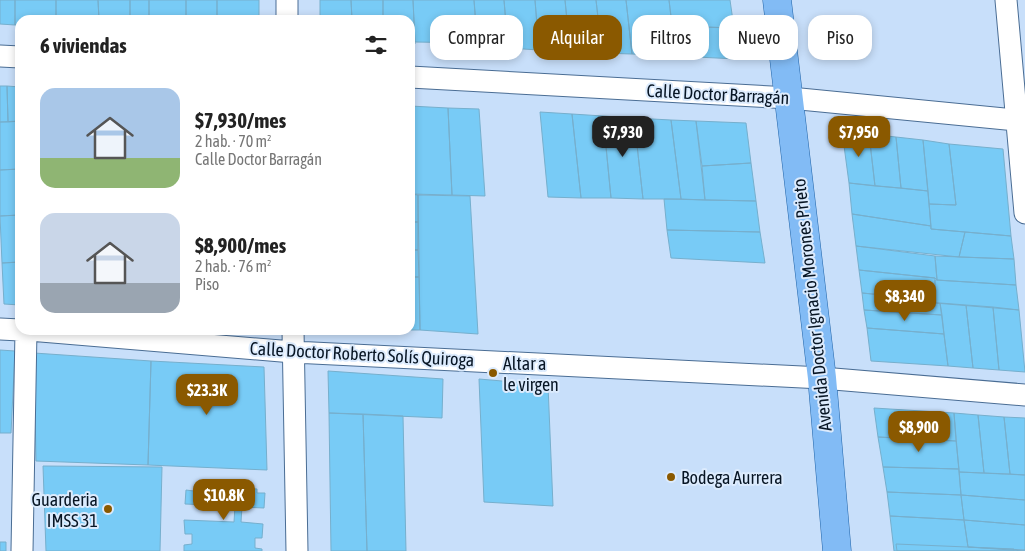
<!DOCTYPE html>
<html lang="es">
<head>
<meta charset="utf-8">
<style>
  body { margin:0; font-family:"Asap Condensed",sans-serif; background:#f2f2f2; color:#222; height:100vh; display:flex; flex-direction:column; font-size:19px; white-space:nowrap }
  * { box-sizing:border-box; margin:0 }
  p { font-size:16px; color:#767676 }
  .icon { flex:none; width:28px; height:28px; fill:none; stroke:currentColor; stroke-width:2; stroke-linecap:round; stroke-linejoin:round }
  .map { position:relative; flex:1; overflow:hidden }
  .panel { position:absolute; left:15px; top:15px; width:400px; height:320px; display:flex; flex-direction:column; background:#fff; border-radius:15px; box-shadow:0 2px 8px #0003 }
  .panel>* { flex:none }
  .guide { position:absolute; left:430px; top:15px; width:475px; height:45px; display:flex; gap:10px }
  .price { position:absolute; translate:-50% -42px; padding:0 11px; border-radius:10px; background:#8a5900; color:#fff; font-size:16px; line-height:32px; filter:drop-shadow(0 1px 2px #0008) }
  .price::after { content:''; position:absolute; left:50%; top:30px; width:15px; height:11px; margin-left:-8px; background:inherit; clip-path:polygon(0 0,100% 0,50% 100%) }
  .price.current { background:#222; color:#fff }
  ul { padding:0; list-style:none }
  li { display:flex; align-items:center; gap:15px; height:125px; padding:0 25px }
  li span { display:grid; place-items:center; flex:none; width:140px; height:100px; border-radius:15px; color:#555 }
  li>.icon { margin-inline-start:auto }
  span .icon { width:60px; height:60px; fill:#fffc; stroke-width:1 }
  li b { font-size:21px }
  h2 { display:flex; justify-content:space-between; align-items:center; height:60px; padding:0 25px; font-size:21px }
  .tag { padding:0 18px; border-radius:15px; background:#fff; box-shadow:0 2px 8px #0003; font-size:18px; line-height:45px }
  .tag.current { background:#8a5900; color:#fff }
  .map>svg:first-child { display:block }
  .building { fill:#78cbf6; stroke:#76afcd }
  .lines { fill:none; stroke-linecap:round; stroke-linejoin:round }
  .minor-casing { stroke:#4a6d94; stroke-width:23 }
  .major-casing { stroke:#2164a8; stroke-width:29 }
  .minor { stroke:#fff; stroke-width:21 }
  .major { stroke:#82bbf5; stroke-width:28 }
  .poi-dot { fill:#8a5900; stroke:#dcebfd; stroke-width:2 }
  .labels { text-anchor:middle; dominant-baseline:central; stroke-width:4; stroke-linejoin:round; paint-order:stroke }
  .street-label { font-size:18px; fill:#071524; stroke:#dcebfd }
  .poi-label { font-size:18px; fill:#071524; stroke:#dcebfd; text-anchor:start }
</style>
</head>
<body>
<div class="map">
<svg width="1025" height="551" viewBox="0 0 1025 551">
  <rect width="100%" height="100%" fill="#c8dffa"/>
  <path class="building" d="M 0,0 L 15,0 L 15,25 L 0,24 Z
    M 15,0 L 56,0 L 56,20 L 20,20 L 20,25 L 15,25 Z
    M 56,0 L 98,0 L 99,20 L 56,20 Z
    M 98,0 L 130,0 L 130,20 L 99,20 Z
    M 130,0 L 149,0 L 149,20 L 130,20 Z
    M 149,0 L 186,0 L 186,20 L 149,20 Z
    M 186,0 L 217,0 L 217,20 L 186,20 Z
    M 217,0 L 259,0 L 259,20 L 217,20 Z
    M 320,0 L 351,0 L 352,20 L 320,20 Z
    M 351,0 L 383,0 L 383,20 L 352,20 Z
    M 383,0 L 413,0 L 415,44 L 410,44 L 410,20 L 383,20 Z
    M 413,0 L 474,0 L 477,43 L 415,42 Z
    M 474,0 L 504,0 L 508,48 L 478,47 Z
    M 504,0 L 535,0 L 539,50 L 508,48 Z
    M 535,0 L 565,0 L 570,51 L 539,50 Z
    M 565,0 L 596,0 L 602,53 L 570,51 Z
    M 596,0 L 626,0 L 632,54 L 602,53 Z
    M 626,0 L 669,0 L 676,56 L 632,54 Z
    M 669,0 L 730,0 L 734,28 L 672,26 Z
    M 672,26 L 734,28 L 737,59 L 676,56 Z
    M 0,86 L 7,86 L 8,122 L 0,122 Z
    M 7,86 L 20,87 L 20,121 L 8,122 Z
    M 410,106 L 448,108 L 452,195 L 410,194 Z
    M 448,108 L 479,109 L 485,196 L 452,195 Z
    M 540,112 L 572,114 L 581,198 L 548,197 Z
    M 572,114 L 603,116 L 611,198 L 581,198 Z
    M 603,116 L 634,118 L 643,199 L 611,198 Z
    M 634,118 L 671,120 L 681,199 L 643,199 Z
    M 671,120 L 696,121 L 705,200 L 681,199 Z
    M 20,121 L 20,169 L 0,170 L 0,122 Z
    M 696,121 L 746,123 L 751,163 L 702,166 Z
    M 842,131 L 869,134 L 875,186 L 849,183 Z
    M 869,134 L 896,137 L 901,188 L 875,186 Z
    M 896,137 L 923,140 L 928,191 L 901,188 Z
    M 923,140 L 949,144 L 956,205 L 929,204 Z
    M 949,144 L 1003,149 L 1011,236 L 931,229 L 929,204 L 956,205 Z
    M 751,163 L 756,201 L 705,200 L 702,166 Z
    M 20,169 L 20,215 L 0,216 L 0,170 Z
    M 849,183 L 928,191 L 931,226 L 852,214 Z
    M 410,194 L 418,195 L 418,222 L 410,222 Z
    M 418,195 L 470,196 L 478,334 L 420,330 Z
    M 664,199 L 756,201 L 760,232 L 667,230 Z
    M 852,214 L 931,226 L 931,229 L 965,232 L 959,257 L 856,246 Z
    M 20,215 L 20,262 L 2,263 L 0,216 Z
    M 410,222 L 418,222 L 418,250 L 410,250 Z
    M 667,230 L 760,232 L 765,263 L 671,258 Z
    M 965,232 L 1011,236 L 1014,259 L 959,257 Z
    M 856,246 L 935,256 L 937,280 L 935,278 L 859,270 Z
    M 410,250 L 418,250 L 419,277 L 410,277 Z
    M 935,256 L 1014,259 L 1016,285 L 937,280 Z
    M 20,262 L 20,305 L 4,304 L 2,263 Z
    M 859,270 L 935,278 L 935,300 L 862,293 Z
    M 410,277 L 419,277 L 420,330 L 410,330 Z
    M 935,280 L 1016,285 L 1019,310 L 935,303 Z
    M 862,293 L 935,300 L 935,303 L 940,303 L 942,315 L 864,310 Z
    M 940,303 L 966,305 L 973,368 L 948,366 Z
    M 966,305 L 993,307 L 999,370 L 973,368 Z
    M 993,307 L 1019,310 L 1025,372 L 999,370 Z
    M 864,310 L 942,315 L 944,334 L 867,328 Z
    M 867,328 L 944,334 L 948,366 L 871,361 Z
    M 0,350 L 15,351 L 11,433 L 0,433 Z
    M 34,353 L 151,361 L 148,465 L 36,461 Z
    M 151,361 L 264,367 L 267,470 L 148,465 Z
    M 328,371 L 443,379 L 442,418 L 329,413 Z
    M 479,379 L 548,385 L 553,506 L 484,502 Z
    M 874,408 L 954,413 L 956,441 L 878,437 Z
    M 329,413 L 363,414 L 367,551 L 331,551 Z
    M 954,413 L 978,415 L 984,473 L 959,472 Z
    M 363,414 L 403,416 L 406,551 L 367,551 Z
    M 978,415 L 1004,417 L 1010,474 L 984,473 Z
    M 1004,417 L 1025,418 L 1025,475 L 1010,474 Z
    M 878,437 L 956,441 L 959,469 L 883,467 Z
    M 43,466 L 162,467 L 160,551 L 46,551 Z
    M 883,467 L 959,469 L 961,495 L 887,492 Z
    M 959,472 L 1025,475 L 1025,500 L 961,495 Z
    M 194,486 L 212,487 L 212,492 L 221,492 L 221,487 L 257,489 L 257,493 L 265,493 L 264,508 L 242,507 L 241,522 L 263,524 L 262,538 L 255,538 L 255,548 L 262,549 L 262,551 L 184,551 L 184,545 L 192,544 L 192,534 L 185,534 L 184,520 L 234,522 L 235,506 L 185,504 L 186,490 L 194,491 Z
    M 887,492 L 961,495 L 964,520 L 890,516 Z
    M 961,495 L 1025,500 L 1025,525 L 964,520 Z
    M 890,516 L 964,520 L 968,547 L 1025,551 L 894,551 Z
    M 964,520 L 1025,525 L 1025,550 L 968,547 Z
    M 0,542 L 6,542 L 6,551 L 0,551 Z
    M 896,544 L 1014,549 L 1014,551 L 897,551 Z"/>
  <g class="lines">
    <defs>
      <path id="minor" d="M 287,0 L 287,20
        M 1006,0 L 1025,213
        M 0,56 L 20,57
        M 410,77 L 790,98 L 1025,121
        M 0,329 L 20,330
        M 29,330 L 293,352 L 822,378 L 1025,395
        M 293,330 L 297,551
        M 22,551 L 26,330"/>
      <path id="major" d="M 777,0 L 822,378 L 837,551"/>
    </defs>
    <use href="#minor" class="minor-casing"/>
    <use href="#major" class="major-casing"/>
    <use href="#minor" class="minor"/>
    <use href="#major" class="major"/>
  </g>
  <g class="poi-dot">
    <circle cx="493" cy="373" r="5"/>
    <circle cx="671" cy="477" r="5"/>
    <circle cx="108" cy="509" r="5"/>
  </g>
  <g class="labels">
    <g class="street-label">
      <text transform="translate(718 94) rotate(3)">Calle Doctor Barragán</text>
      <text transform="translate(812 305) rotate(-96)">Avenida Doctor Ignacio Morones Prieto</text>
      <text transform="translate(362 354) rotate(3)">Calle Doctor Roberto Solís Quiroga</text>
    </g>
    <g class="poi-label">
      <text x="503" y="363">Altar a<tspan x="503" dy="21">le virgen</tspan></text>
      <text x="681" y="477">Bodega Aurrera</text>
      <text x="98" y="499" text-anchor="end">Guarderia<tspan x="98" dy="21">IMSS 31</tspan></text>
    </g>
  </g>
</svg>
<b class="price current" style="left:623px;top:158px">$7,930</b>
<b class="price" style="left:859px;top:158px">$7,950</b>
<b class="price" style="left:905px;top:322px">$8,340</b>
<b class="price" style="left:207px;top:416px">$23.3K</b>
<b class="price" style="left:919px;top:453px">$8,900</b>
<b class="price" style="left:224px;top:521px">$10.8K</b>
<div class="guide">
<a class="tag">Comprar</a>
<a class="tag current">Alquilar</a>
<a class="tag">Filtros</a>
<a class="tag">Nuevo</a>
<a class="tag">Piso</a>
</div>
<section class="panel">
<h2>6 viviendas<svg class="icon" aria-label="filters" viewBox="0 0 24 24"><path d="M4 7h16M4 17h16"/><circle cx="9" cy="7" r="2"/><circle cx="15" cy="17" r="2"/></svg></h2>
<ul>
<li><span style="background:linear-gradient(#a9c7e8 70%,#8fb573 0)"><svg class="icon" aria-label="home" viewBox="0 0 24 24"><path d="M3 11l9-7 9 7M6 9v11h12V9"/></svg></span><div><b>$7,930/mes</b><p>2 hab. · 70 m²</p><p>Calle Doctor Barragán</p></div></li>
<li><span style="background:linear-gradient(#c9d6e8 70%,#9aa5b1 0)"><svg class="icon" aria-label="home" viewBox="0 0 24 24"><path d="M3 11l9-7 9 7M6 9v11h12V9"/></svg></span><div><b>$8,900/mes</b><p>2 hab. · 76 m²</p><p>Piso</p></div></li>
</ul>
</section>
</div>
</body>
</html>
